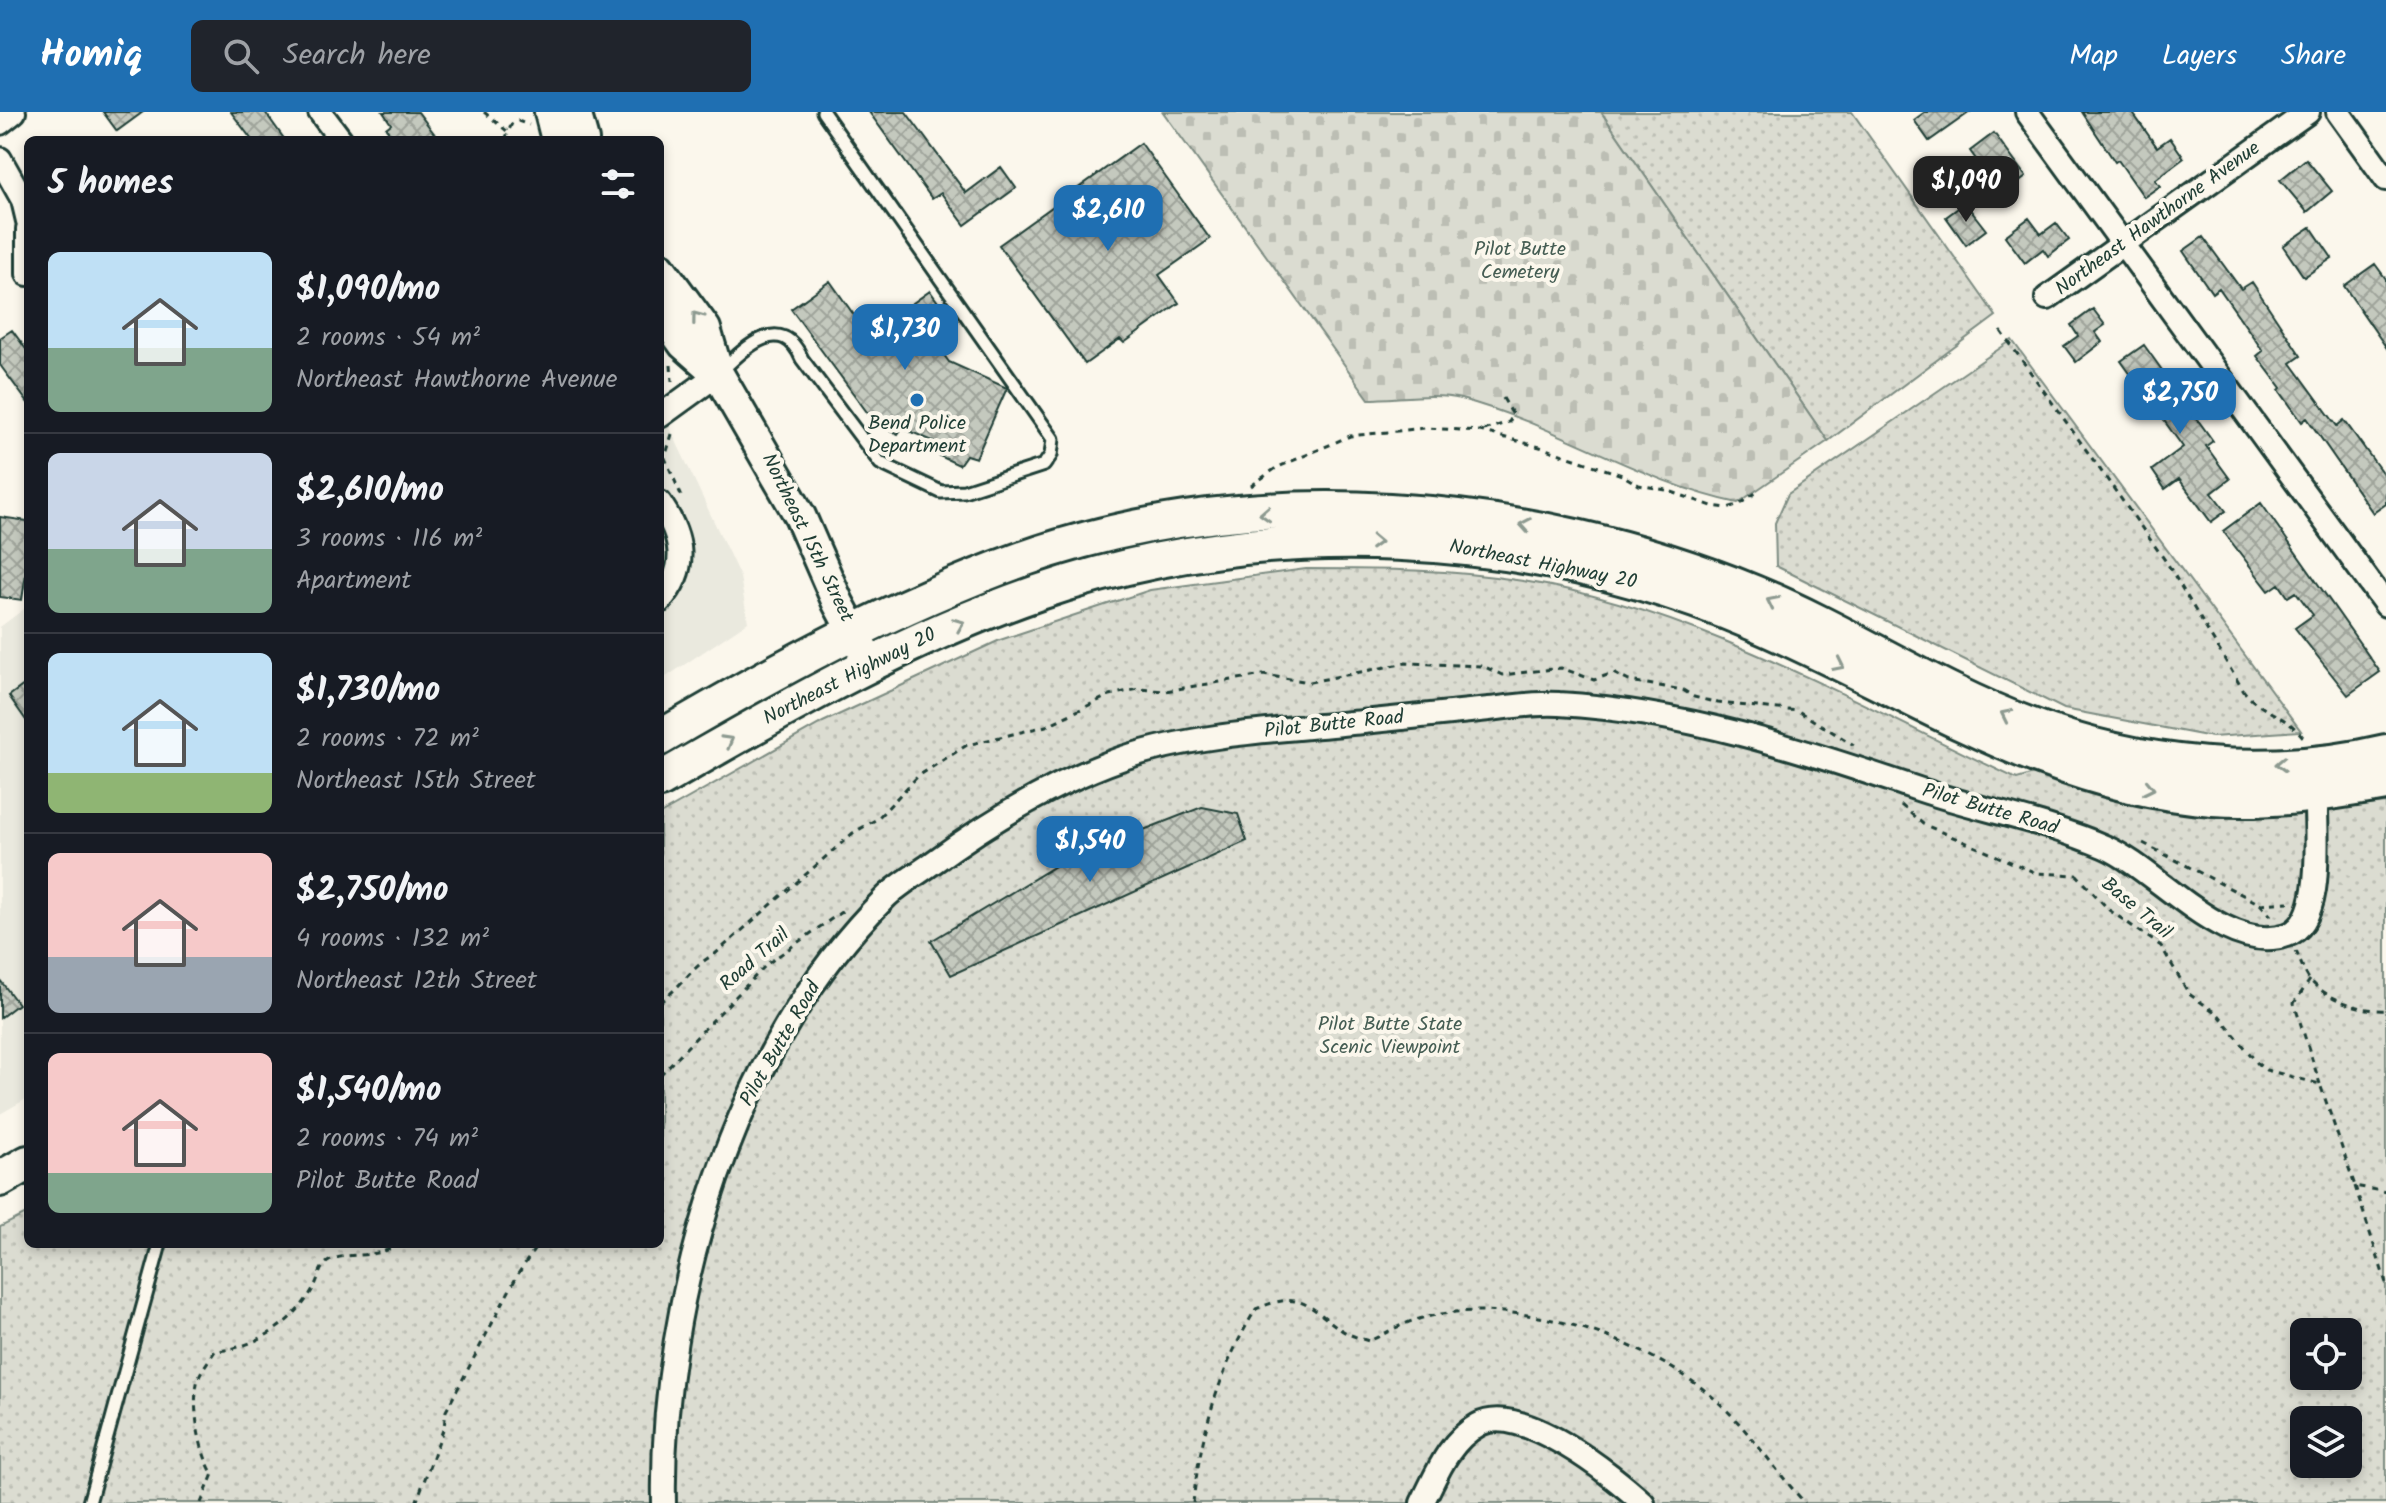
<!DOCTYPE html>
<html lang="en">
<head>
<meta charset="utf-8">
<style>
  body { margin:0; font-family:Kalam,sans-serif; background:#20242c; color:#f1f3f6; height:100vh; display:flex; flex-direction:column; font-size:30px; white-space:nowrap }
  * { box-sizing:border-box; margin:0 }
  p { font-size:26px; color:#9ea1a6 }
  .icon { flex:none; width:44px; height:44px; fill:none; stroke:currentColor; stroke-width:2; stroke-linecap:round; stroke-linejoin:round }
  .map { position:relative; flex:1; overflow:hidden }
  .drawer { position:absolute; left:24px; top:24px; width:640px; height:1112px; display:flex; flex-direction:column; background:#171b24; border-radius:12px; box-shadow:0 4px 12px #0003 }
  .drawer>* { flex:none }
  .tools { position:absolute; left:2290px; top:1206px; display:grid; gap:16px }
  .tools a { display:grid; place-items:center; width:72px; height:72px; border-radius:12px; background:#171b24; box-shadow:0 4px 12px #0003; font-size:40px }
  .price { position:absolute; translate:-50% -68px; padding:0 18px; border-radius:16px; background:#1f6fb2; color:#fff; font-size:26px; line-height:52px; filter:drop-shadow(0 2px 4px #0008) }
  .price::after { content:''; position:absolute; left:50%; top:48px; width:24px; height:18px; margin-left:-12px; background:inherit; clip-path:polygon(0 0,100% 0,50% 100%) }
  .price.current { background:#222; color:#fff }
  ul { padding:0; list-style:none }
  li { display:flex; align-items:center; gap:24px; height:200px; padding:0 24px }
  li+li { border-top:2px solid #363941 }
  li span { display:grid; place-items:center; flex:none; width:224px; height:160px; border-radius:12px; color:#555 }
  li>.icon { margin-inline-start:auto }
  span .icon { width:96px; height:96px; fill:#fffc; stroke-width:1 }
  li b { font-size:34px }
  h2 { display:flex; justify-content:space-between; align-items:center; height:96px; padding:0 24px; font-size:34px }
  header { display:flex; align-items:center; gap:48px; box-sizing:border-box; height:112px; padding:0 40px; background:#1f6fb2; color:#fff }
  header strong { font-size:38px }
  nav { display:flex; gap:44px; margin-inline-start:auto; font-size:28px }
  .search { width:560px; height:72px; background:#20242c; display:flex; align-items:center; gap:20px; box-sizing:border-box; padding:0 28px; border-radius:12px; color:#9ea1a6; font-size:30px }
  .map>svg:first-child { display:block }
  .built { fill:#eae9de }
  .grass { fill:url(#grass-dots); stroke:#7d8c82; stroke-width:2; fill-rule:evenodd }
  .cemetery { fill:url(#cemetery-stones); stroke:#7d8c82; stroke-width:2 }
  .building { fill:url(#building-cross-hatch); stroke:#1f3d34; stroke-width:2 }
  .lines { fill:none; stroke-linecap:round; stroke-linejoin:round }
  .service-casing { stroke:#1f3d34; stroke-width:17 }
  .minor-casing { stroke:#1f3d34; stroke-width:28 }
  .secondary-casing { stroke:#1f3d34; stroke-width:36 }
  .primary-casing { stroke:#1f3d34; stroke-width:40 }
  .path { stroke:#1f3d34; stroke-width:3; stroke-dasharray:6 6; stroke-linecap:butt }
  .service { stroke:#fbf7ec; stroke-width:11 }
  .minor { stroke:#fbf7ec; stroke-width:22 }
  .secondary { stroke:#fbf7ec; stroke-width:30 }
  .primary { stroke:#fbf7ec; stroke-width:34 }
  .oneway { stroke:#8d9a90 }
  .poi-dot { fill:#1f6fb2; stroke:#fbf7ec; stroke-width:3 }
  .labels { text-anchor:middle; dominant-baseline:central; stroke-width:8; stroke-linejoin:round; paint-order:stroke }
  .street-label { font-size:20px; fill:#1f3d34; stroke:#fbf7ec }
  .park-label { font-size:20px; fill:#455d53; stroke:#fbf7ec }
  .poi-label { font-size:20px; fill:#1f3d34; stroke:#fbf7ec }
</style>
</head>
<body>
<header>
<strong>Homiq</strong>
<div class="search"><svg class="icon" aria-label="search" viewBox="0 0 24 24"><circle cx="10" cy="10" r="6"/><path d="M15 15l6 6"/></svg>Search here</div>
<nav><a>Map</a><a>Layers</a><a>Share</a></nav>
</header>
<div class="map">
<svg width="2386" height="1391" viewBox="0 0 2386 1391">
  <defs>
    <pattern id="grass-dots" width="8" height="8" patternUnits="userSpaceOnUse" patternTransform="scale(2)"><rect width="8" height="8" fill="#dbdcd1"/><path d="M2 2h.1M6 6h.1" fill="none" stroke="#bcbeb4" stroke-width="1.8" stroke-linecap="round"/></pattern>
    <pattern id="cemetery-stones" width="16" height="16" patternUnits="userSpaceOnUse" patternTransform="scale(2)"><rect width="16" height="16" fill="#dbdcd1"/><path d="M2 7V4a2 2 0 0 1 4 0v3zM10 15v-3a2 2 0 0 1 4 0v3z" fill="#bcbeb4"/></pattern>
    <pattern id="building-cross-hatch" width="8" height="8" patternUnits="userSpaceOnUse" patternTransform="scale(2)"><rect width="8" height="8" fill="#c4c9be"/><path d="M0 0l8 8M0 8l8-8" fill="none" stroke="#9fa49b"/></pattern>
  </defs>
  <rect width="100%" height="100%" fill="#fbf7ec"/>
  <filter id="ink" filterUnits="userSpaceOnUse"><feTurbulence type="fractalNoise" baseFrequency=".0125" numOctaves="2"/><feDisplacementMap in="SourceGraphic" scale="16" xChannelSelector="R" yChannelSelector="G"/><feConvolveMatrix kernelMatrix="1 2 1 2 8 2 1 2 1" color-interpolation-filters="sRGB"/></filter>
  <g filter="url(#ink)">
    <path class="built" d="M 660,295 L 740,465 L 748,510 L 660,569 Z
      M 28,494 L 28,986 L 0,1002 L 0,515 Z"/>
    <path class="grass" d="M 1601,0 L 1852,0 L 1996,204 L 1828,329 Z
      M 2012,228 L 2301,619 L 2212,625 L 2064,597 L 1776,454 L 1775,411 L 1788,382 Z
      M 1306,457 C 1380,457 1451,457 1523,469 C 1691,495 1864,595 2017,667 L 2034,662 L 2115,684 L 2187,698 L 2273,704 L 2386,691 L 2386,1391 L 0,1391 L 0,1115 L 28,1101 L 28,1132 L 660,1132 L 660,702 L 823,610 L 1000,528 L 1150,478 ZM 2304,1220 L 2348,1220 L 2348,1264 L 2304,1264 ZM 2304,1308 L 2348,1308 L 2348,1352 L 2304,1352 Z"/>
    <path class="cemetery" d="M 1163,0 L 1601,0 L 1828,329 L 1738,391 C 1645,372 1555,312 1461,287 C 1434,280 1397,287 1369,287 Z"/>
    <path class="building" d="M 103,0 L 143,0 L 117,19 Z
      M 231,0 L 265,0 L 285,28 L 252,28 Z
      M 383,0 L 418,0 L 439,28 L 395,28 L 386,16 L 391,12 Z
      M 869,0 L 906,0 L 966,81 L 1001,55 L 1016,76 L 965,113 L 941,81 L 932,87 Z
      M 1925,0 L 1970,0 L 1929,29 L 1914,8 Z
      M 2082,0 L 2132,0 L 2157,35 L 2170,26 L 2184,46 L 2155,68 L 2160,74 L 2144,85 L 2118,48 L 2115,50 Z
      M 1994,21 L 2026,65 L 2002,83 L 1970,39 Z
      M 1141,31 L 1210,127 L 1159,163 L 1179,191 L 1124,231 L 1120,227 L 1085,252 L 999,133 Z
      M 2306,47 L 2332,79 L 2307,100 L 2280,68 Z
      M 1965,91 L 1986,118 L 1966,133 L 1946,105 Z
      M 2029,106 L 2041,122 L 2056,111 L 2069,128 L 2048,144 L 2043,137 L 2025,151 L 2005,124 Z
      M 2311,115 L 2332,146 L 2304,165 L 2283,134 Z
      M 2203,125 L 2241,177 L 2252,170 L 2301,244 L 2291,251 L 2337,314 L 2344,308 L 2386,366 L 2386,392 L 2373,401 L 2307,306 L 2302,310 L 2279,278 L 2281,276 L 2257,244 L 2263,239 L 2219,176 L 2212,181 L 2183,139 Z
      M 2375,152 L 2386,167 L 2386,235 L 2344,174 Z
      M 830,169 L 861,213 L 878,199 L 886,210 L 930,179 L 955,214 L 935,231 L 949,250 L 1007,276 L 976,346 L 966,343 L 959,353 L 929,339 L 933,329 L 902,316 L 898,322 L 875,311 L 791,197 Z
      M 2093,197 L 2105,213 L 2095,220 L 2102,230 L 2076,250 L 2064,234 L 2078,224 L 2071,213 Z
      M 12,218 L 28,240 L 28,291 L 0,253 L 0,226 Z
      M 2144,233 L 2213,329 L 2206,334 L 2230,367 L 2212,381 L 2226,399 L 2211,410 L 2179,367 L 2165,377 L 2152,358 L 2183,335 L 2121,249 Z
      M 2261,391 L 2380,560 L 2348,583 L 2295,516 L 2313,503 L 2296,480 L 2288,485 L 2279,472 L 2269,479 L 2223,419 Z
      M 0,405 L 28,409 L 28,448 L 22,488 L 0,485 Z
      M 28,570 L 28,611 L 9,584 Z
      M 1202,695 L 1238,702 L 1247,729 L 951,863 L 931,829 L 1062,750 Z
      M 0,868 L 18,892 L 0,906 Z"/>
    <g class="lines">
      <defs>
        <path id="service" d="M 720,260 C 744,237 781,199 802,247 L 880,351 L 941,380 L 964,379 L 1044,353 L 1051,343 L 1053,327 L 823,0
          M 89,1391 L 160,1132"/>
        <path id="minor" d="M 320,0 L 341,28
          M 2027,0 L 2386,493
          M 2338,0 L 2386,67
          M 0,11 L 14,0
          M 0,47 L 23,88 L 28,109
          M 28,117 L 28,162
          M 2047,186 L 2308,0
          M 660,304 L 718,262
          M 660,391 C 683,425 689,456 660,489
          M 664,1391 C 660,1184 734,935 885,786 C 898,773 916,763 931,752 C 990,709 1054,670 1123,646 C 1199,621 1284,618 1363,610 C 1405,606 1447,601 1489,597 C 1512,595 1536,590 1559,592 C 1683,599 1801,637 1918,677 C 1980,698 2045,709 2105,735 C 2158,758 2225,844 2287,823 C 2326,810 2315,720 2316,685
          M 1422,1391 C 1437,1362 1448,1330 1478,1313 C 1520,1289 1613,1363 1643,1391"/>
        <path id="secondary" d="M 550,0 L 557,28
          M 575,0 L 583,28
          M 660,156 L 705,217 L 718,262 L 800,404 L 838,491 L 870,551
          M 660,198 L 684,232 L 718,262"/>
        <path id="primary" d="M 660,626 C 776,558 893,494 1020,448 C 1252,365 1529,389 1754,481 C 1847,519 1932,577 2026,612 C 2137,655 2269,668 2386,640
          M 660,668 C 782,598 903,527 1037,481 C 1266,402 1531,416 1754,511 C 1905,575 2044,674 2213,686 C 2272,690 2328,681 2386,671
          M 0,1067 L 28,1051"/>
      </defs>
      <use href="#service" class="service-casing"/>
      <use href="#minor" class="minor-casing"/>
      <use href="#secondary" class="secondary-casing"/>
      <use href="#primary" class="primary-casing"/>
      <path class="path" d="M 484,0 L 508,20
        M 505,28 L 512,11 L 518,9 L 529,13
        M 2001,219 L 2167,451 L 2243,578 C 2261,602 2283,600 2303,625
        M 671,253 L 672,269
        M 1484,318 L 1509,310 L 1513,303 L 1500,281
        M 672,322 L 665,346 L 682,385
        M 1251,374 L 1276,356 L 1350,324 L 1425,316 L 1480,319 L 1540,335 L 1622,363 L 1639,373 L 1666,378 L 1712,394 L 1727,396 L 1740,392 L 1757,380
        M 1901,693 L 1923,712 L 2036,761 L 2077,763 L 2109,798 L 2161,834 L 2189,882 L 2218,902 L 2258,952 L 2266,958 L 2320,972 L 2355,1074 L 2386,1080
        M 2143,731 L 2260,792 L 2271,804
        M 2260,792 L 2289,790
        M 2296,839 C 2300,848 2304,861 2310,868 C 2326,887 2363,900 2386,898
        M 2310,868 L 2294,891 L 2320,972
        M 660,890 C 680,876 693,853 715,842 L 853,721 L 877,707 L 918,664 L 967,633 L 1046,614 L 1110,583 L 1139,577 L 1165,579 L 1263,563 L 1310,570 L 1406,551 L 1483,554 L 1502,563 L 1561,556 L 1594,568 L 1613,561 L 1629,569 L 1683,578 L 1694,585 L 1718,591 L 1798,599 L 1854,633
        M 660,963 L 767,852 L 847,796
        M 2355,1074 L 2386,1171
        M 201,1391 L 213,1362 C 199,1340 191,1293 198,1267 C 201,1258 210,1247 215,1239 C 255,1237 297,1209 315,1173 C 320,1163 319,1154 331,1148 C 351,1139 379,1148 396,1132
        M 416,1391 L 444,1315 L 446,1299 L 518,1162 L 538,1132
        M 1193,1391 C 1200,1323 1220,1255 1256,1197 C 1300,1178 1307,1193 1340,1217 C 1348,1223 1359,1226 1369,1229 C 1385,1222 1402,1211 1419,1207 C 1508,1181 1631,1222 1703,1277 C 1742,1307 1771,1354 1805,1391"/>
      <use href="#service" class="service"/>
      <use href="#minor" class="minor"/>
      <use href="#secondary" class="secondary"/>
      <use href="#primary" class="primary"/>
    </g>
    <defs><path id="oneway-chevron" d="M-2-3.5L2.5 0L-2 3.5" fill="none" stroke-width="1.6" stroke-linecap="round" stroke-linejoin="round" transform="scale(2)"/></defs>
    <g class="oneway">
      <use href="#oneway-chevron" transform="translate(697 205) rotate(-127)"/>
      <use href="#oneway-chevron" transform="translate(1265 402) rotate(177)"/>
      <use href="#oneway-chevron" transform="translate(1525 413) rotate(-170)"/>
      <use href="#oneway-chevron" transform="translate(1376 430) rotate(2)"/>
      <use href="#oneway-chevron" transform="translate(1772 490) rotate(-154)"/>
      <use href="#oneway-chevron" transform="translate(959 512) rotate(-22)"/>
      <use href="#oneway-chevron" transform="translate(1839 553) rotate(26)"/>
      <use href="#oneway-chevron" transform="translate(2006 603) rotate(-154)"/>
      <use href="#oneway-chevron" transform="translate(728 629) rotate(-30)"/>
      <use href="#oneway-chevron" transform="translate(2281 652) rotate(178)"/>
      <use href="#oneway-chevron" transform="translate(2149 676) rotate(12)"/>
    </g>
  </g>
  <circle class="poi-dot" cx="917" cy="288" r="8"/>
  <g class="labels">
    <g class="street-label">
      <text transform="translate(2158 107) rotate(-36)">Northeast Hawthorne Avenue</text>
      <text transform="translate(807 426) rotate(64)">Northeast 15th Street</text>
      <text transform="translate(1543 453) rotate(11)">Northeast Highway 20</text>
      <text transform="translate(850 565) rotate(-27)">Northeast Highway 20</text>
      <text transform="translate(1334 613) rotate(-6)">Pilot Butte Road</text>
      <text transform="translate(1990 698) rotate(16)">Pilot Butte Road</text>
      <text transform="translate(2136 797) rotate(40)">Base Trail</text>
      <text transform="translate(755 848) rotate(-41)">Road Trail</text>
      <text transform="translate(781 932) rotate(-60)">Pilot Butte Road</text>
    </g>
    <g class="park-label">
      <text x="1520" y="138">Pilot Butte<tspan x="1520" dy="23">Cemetery</tspan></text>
      <text x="1390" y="913">Pilot Butte State<tspan x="1390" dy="23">Scenic Viewpoint</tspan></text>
    </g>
    <g class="poi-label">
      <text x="917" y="312">Bend Police<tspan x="917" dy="23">Department</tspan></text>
    </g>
  </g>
</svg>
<div class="tools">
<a><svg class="icon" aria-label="locate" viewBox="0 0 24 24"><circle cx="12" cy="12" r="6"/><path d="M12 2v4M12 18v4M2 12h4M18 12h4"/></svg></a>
<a><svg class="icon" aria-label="layers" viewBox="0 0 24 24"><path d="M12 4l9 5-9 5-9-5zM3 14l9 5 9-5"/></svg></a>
</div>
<b class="price current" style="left:1966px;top:112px">$1,090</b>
<b class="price" style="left:1108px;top:141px">$2,610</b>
<b class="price" style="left:905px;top:260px">$1,730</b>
<b class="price" style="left:2180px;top:324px">$2,750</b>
<b class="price" style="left:1090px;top:772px">$1,540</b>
<section class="drawer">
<h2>5 homes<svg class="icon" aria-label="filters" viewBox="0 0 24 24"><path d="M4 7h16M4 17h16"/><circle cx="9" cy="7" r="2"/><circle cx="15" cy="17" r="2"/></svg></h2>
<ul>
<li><span style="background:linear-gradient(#bfe0f5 60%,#7fa58c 0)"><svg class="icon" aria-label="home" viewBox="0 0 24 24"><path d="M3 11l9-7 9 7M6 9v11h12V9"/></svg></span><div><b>$1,090/mo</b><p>2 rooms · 54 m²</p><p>Northeast Hawthorne Avenue</p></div></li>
<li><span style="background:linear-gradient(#c9d6e8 60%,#7fa58c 0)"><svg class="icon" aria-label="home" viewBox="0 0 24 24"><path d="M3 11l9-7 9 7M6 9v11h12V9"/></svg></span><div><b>$2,610/mo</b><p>3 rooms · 116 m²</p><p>Apartment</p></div></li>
<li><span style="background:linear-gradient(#bfe0f5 75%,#8fb573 0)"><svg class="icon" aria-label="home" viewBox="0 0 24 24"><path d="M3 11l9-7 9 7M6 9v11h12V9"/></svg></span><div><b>$1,730/mo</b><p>2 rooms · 72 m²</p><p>Northeast 15th Street</p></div></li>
<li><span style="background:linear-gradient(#f6c9c9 65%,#9aa5b1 0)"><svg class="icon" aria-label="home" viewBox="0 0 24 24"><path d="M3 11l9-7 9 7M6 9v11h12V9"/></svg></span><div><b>$2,750/mo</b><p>4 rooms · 132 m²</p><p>Northeast 12th Street</p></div></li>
<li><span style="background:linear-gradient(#f6c9c9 75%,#7fa58c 0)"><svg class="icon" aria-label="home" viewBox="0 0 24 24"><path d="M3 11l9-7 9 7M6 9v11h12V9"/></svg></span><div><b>$1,540/mo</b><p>2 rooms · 74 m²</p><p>Pilot Butte Road</p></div></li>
</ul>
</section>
</div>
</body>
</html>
